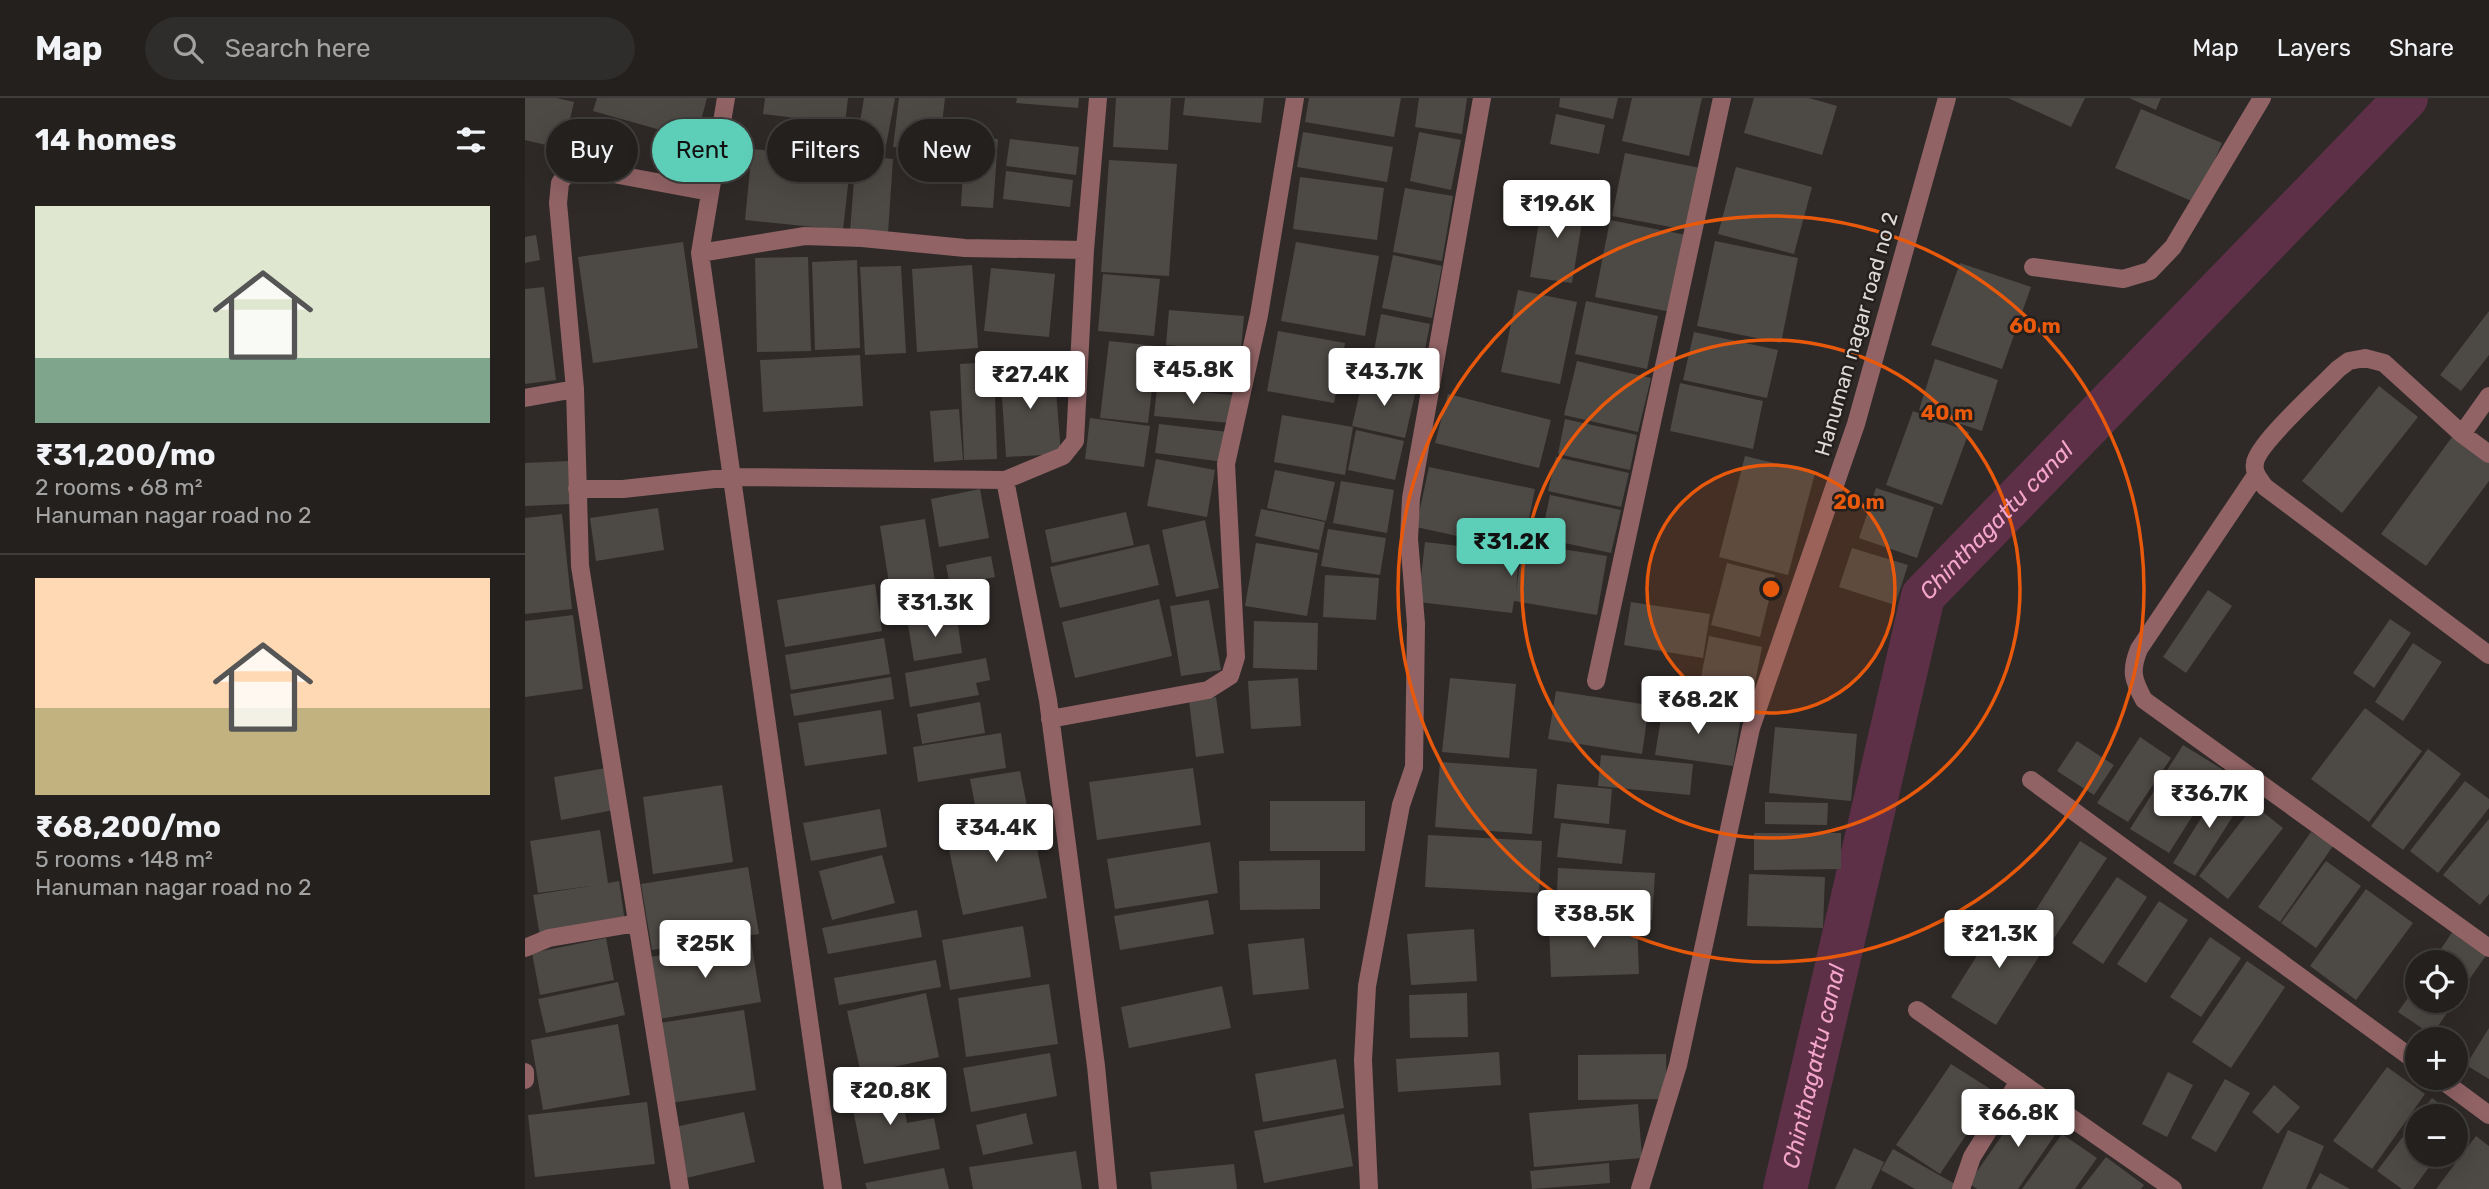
<!DOCTYPE html>
<html lang="en">
<head>
<meta charset="utf-8">
<style>
  body { margin:0; font-family:Rubik,sans-serif; background:#2f2d2b; color:#f1f3f6; height:100vh; display:flex; flex-direction:column; font-size:26px; white-space:nowrap }
  * { box-sizing:border-box; margin:0 }
  p { font-size:23px; color:#a3a3a4 }
  .icon { flex:none; width:38px; height:38px; fill:none; stroke:currentColor; stroke-width:2; stroke-linecap:round; stroke-linejoin:round }
  .map { position:relative; flex:1; overflow:hidden }
  .drawer { display:flex; flex-direction:column; background:#23201e; width:525px }
  .drawer>* { flex:none }
  .guide { position:absolute; left:21px; top:21px; width:665px; height:63px; display:flex; gap:14px }
  .controls { position:absolute; left:1880px; top:852px; display:grid; gap:14px }
  .controls a { display:grid; place-items:center; width:63px; height:63px; border-radius:50%; background:#23201e; box-shadow:0 7px 28px #0002,0 0 0 2px #403e3c; font-size:35px }
  .price { position:absolute; translate:-50% -60px; padding:0 16px; border-radius:7px; background:#fff; color:#222; font-size:23px; line-height:46px; filter:drop-shadow(0 2px 4px #0008) }
  .price::after { content:''; position:absolute; left:50%; top:42px; width:21px; height:16px; margin-left:-10px; background:inherit; clip-path:polygon(0 0,100% 0,50% 100%) }
  .price.selected { background:#5dceb8; color:#111 }
  ul { padding:0; list-style:none }
  li { display:grid; align-content:center; gap:14px; height:371px; padding:0 35px }
  li+li { border-top:2px solid #403e3c }
  li span { display:grid; place-items:center; height:217px; border-radius:0px; color:#555 }
  li>.icon { margin-inline-start:auto }
  span .icon { width:126px; height:126px; fill:#fffc; stroke-width:1 }
  li b { font-size:30px }
  h2 { display:flex; justify-content:space-between; align-items:center; height:84px; padding:0 35px; font-size:30px }
  .tag { padding:0 24px; border-radius:32px; background:#23201e; box-shadow:0 7px 28px #0002,0 0 0 2px #403e3c; font-size:24px; line-height:63px }
  .tag.selected { background:#5dceb8; color:#111 }
  header { display:flex; align-items:center; gap:42px; box-sizing:border-box; height:98px; padding:0 35px; background:#23201e; border-bottom:2px solid #403e3c }
  header strong { font-size:33px }
  nav { display:flex; gap:38px; margin-inline-start:auto; font-size:24px }
  .search { width:490px; height:63px; background:#2f2d2b; display:flex; align-items:center; gap:18px; box-sizing:border-box; padding:0 24px; border-radius:38px; color:#a3a3a4; font-size:26px }
  main { display:flex; flex:1; min-height:0 }
  .map>svg:first-child { display:block }
  .lines { fill:none; stroke-linecap:round; stroke-linejoin:round }
  .canal { stroke:#5e3048; stroke-width:44 }
  .building { fill:#4d4945 }
  .minor { stroke:#916365; stroke-width:18 }
  .ring { fill:none; stroke:#e8590c; stroke-width:3.5 }
  .labels { text-anchor:middle; dominant-baseline:central; stroke-width:5; stroke-linejoin:round; paint-order:stroke }
  .street-label { font-size:21px; fill:#dcd9d8; stroke:#25201e }
  .water-label { font-size:23px; font-style:italic; fill:#f4a5cc; stroke:#25201e }
  .centre { fill:#e8590c; stroke:#25201e; stroke-width:3.5 }
  .ring-label { font-size:21px; text-anchor:middle; font-weight:bold; fill:#e8590c; stroke:#25201e; stroke-width:5; stroke-linejoin:round; paint-order:stroke }
</style>
</head>
<body>
<header>
<strong>Map</strong>
<div class="search"><svg class="icon" aria-label="search" viewBox="0 0 24 24"><circle cx="10" cy="10" r="6"/><path d="M15 15l6 6"/></svg>Search here</div>
<nav><a>Map</a><a>Layers</a><a>Share</a></nav>
</header>
<main>
<section class="drawer">
<h2>14 homes<svg class="icon" aria-label="filters" viewBox="0 0 24 24"><path d="M4 7h16M4 17h16"/><circle cx="9" cy="7" r="2"/><circle cx="15" cy="17" r="2"/></svg></h2>
<ul>
<li><span style="background:linear-gradient(#dfe7d0 70%,#7fa58c 0)"><svg class="icon" aria-label="home" viewBox="0 0 24 24"><path d="M3 11l9-7 9 7M6 9v11h12V9"/></svg></span><div><b>₹31,200/mo</b><p>2 rooms · 68 m²</p><p>Hanuman nagar road no 2</p></div></li>
<li><span style="background:linear-gradient(#ffd9b3 60%,#c2b280 0)"><svg class="icon" aria-label="home" viewBox="0 0 24 24"><path d="M3 11l9-7 9 7M6 9v11h12V9"/></svg></span><div><b>₹68,200/mo</b><p>5 rooms · 148 m²</p><p>Hanuman nagar road no 2</p></div></li>
</ul>
</section>
<div class="map">
<svg width="1964" height="1091" viewBox="0 0 1964 1091">
  <rect width="100%" height="100%" fill="#2f2a28"/>
  <g class="lines">
    <path class="canal" id="s1" d="M 1260,1091 L 1398,498 L 1881,0"/>
  </g>
  <path class="building" d="M 0,0 L 32,0 L 49,4 L 38,51 L 0,42 Z
    M 72,0 L 182,0 L 171,42 L 68,13 Z
    M 240,0 L 323,0 L 320,26 L 238,16 Z
    M 339,0 L 370,0 L 360,53 L 331,48 Z
    M 374,0 L 420,0 L 414,53 L 368,49 Z
    M 492,0 L 554,0 L 553,10 L 491,5 Z
    M 591,0 L 646,0 L 643,52 L 588,49 Z
    M 660,0 L 739,0 L 736,25 L 658,17 Z
    M 784,0 L 876,0 L 869,39 L 780,24 Z
    M 894,0 L 942,0 L 937,36 L 890,29 Z
    M 1035,0 L 1093,0 L 1088,21 L 1034,9 Z
    M 1107,0 L 1177,0 L 1164,58 L 1097,43 Z
    M 1229,0 L 1284,0 L 1312,8 L 1297,57 L 1219,35 Z
    M 1483,0 L 1560,0 L 1546,29 Z
    M 1604,0 L 1636,0 L 1631,12 Z
    M 1616,11 L 1697,45 L 1671,105 L 1590,70 Z
    M 1031,16 L 1080,27 L 1074,56 L 1025,46 Z
    M 778,34 L 868,49 L 862,84 L 772,69 Z
    M 894,34 L 936,42 L 926,92 L 885,83 Z
    M 440,40 L 473,41 L 468,110 L 436,108 Z
    M 485,41 L 554,49 L 551,77 L 481,68 Z
    M 227,51 L 326,60 L 318,132 L 220,122 Z
    M 1100,55 L 1175,70 L 1162,132 L 1087,118 Z
    M 331,57 L 368,61 L 363,135 L 325,133 Z
    M 584,62 L 652,66 L 644,178 L 576,174 Z
    M 1211,69 L 1287,89 L 1269,156 L 1193,136 Z
    M 481,73 L 548,82 L 545,109 L 478,101 Z
    M 775,79 L 859,90 L 852,142 L 768,131 Z
    M 880,90 L 928,98 L 917,163 L 868,154 Z
    M 1018,99 L 1060,106 L 1047,185 L 1005,179 Z
    M 1085,122 L 1161,137 L 1146,214 L 1070,199 Z
    M 11,137 L 15,162 L 0,165 L 0,139 Z
    M 1190,143 L 1273,160 L 1256,245 L 1172,228 Z
    M 158,144 L 173,250 L 68,265 L 53,159 Z
    M 771,144 L 854,158 L 840,238 L 756,223 Z
    M 868,157 L 917,168 L 907,220 L 857,210 Z
    M 283,159 L 286,253 L 232,254 L 230,160 Z
    M 332,162 L 335,250 L 290,252 L 287,164 Z
    M 1435,165 L 1506,189 L 1477,271 L 1406,247 Z
    M 447,167 L 453,250 L 392,254 L 387,171 Z
    M 376,168 L 381,255 L 340,257 L 335,169 Z
    M 466,170 L 530,176 L 524,239 L 459,233 Z
    M 578,176 L 635,181 L 629,238 L 573,233 Z
    M 19,189 L 31,282 L 0,286 L 0,191 Z
    M 993,192 L 1052,204 L 1035,286 L 976,274 Z
    M 1061,203 L 1133,218 L 1122,271 L 1050,256 Z
    M 644,212 L 719,218 L 716,253 L 641,247 Z
    M 1964,213 L 1964,257 L 1936,293 L 1915,277 Z
    M 856,216 L 905,226 L 893,288 L 844,279 Z
    M 753,233 L 820,245 L 809,305 L 742,293 Z
    M 1169,234 L 1253,252 L 1242,300 L 1158,282 Z
    M 584,243 L 632,248 L 623,325 L 575,320 Z
    M 638,250 L 717,256 L 714,294 L 635,288 Z
    M 335,257 L 338,308 L 238,314 L 235,262 Z
    M 1410,261 L 1473,282 L 1457,333 L 1394,312 Z
    M 1052,263 L 1126,280 L 1113,334 L 1039,317 Z
    M 469,264 L 472,361 L 439,362 L 435,266 Z
    M 529,267 L 536,356 L 481,359 L 475,270 Z
    M 838,280 L 891,292 L 880,340 L 827,328 Z
    M 1155,285 L 1238,303 L 1228,351 L 1145,333 Z
    M 1854,288 L 1893,319 L 1817,415 L 1777,383 Z
    M 632,290 L 708,297 L 705,325 L 629,318 Z
    M 923,296 L 1026,322 L 1014,370 L 910,345 Z
    M 434,311 L 438,362 L 409,364 L 405,313 Z
    M 1388,313 L 1444,334 L 1417,407 L 1361,387 Z
    M 757,317 L 828,329 L 820,377 L 749,364 Z
    M 565,320 L 625,328 L 619,369 L 560,361 Z
    M 1040,321 L 1112,337 L 1105,372 L 1033,356 Z
    M 634,326 L 703,334 L 699,364 L 630,355 Z
    M 831,332 L 879,343 L 870,382 L 823,372 Z
    M 1927,339 L 1964,365 L 1964,383 L 1901,468 L 1856,436 Z
    M 1220,358 L 1290,375 L 1263,477 L 1194,459 Z
    M 1031,359 L 1104,375 L 1096,409 L 1023,393 Z
    M 631,361 L 690,372 L 682,419 L 622,408 Z
    M 44,363 L 46,406 L 0,408 L 0,365 Z
    M 904,369 L 1010,391 L 1001,435 L 963,427 L 960,444 L 891,429 Z
    M 750,372 L 810,384 L 801,423 L 742,410 Z
    M 816,383 L 869,392 L 862,435 L 808,425 Z
    M 1351,390 L 1409,409 L 1392,460 L 1334,440 Z
    M 455,391 L 464,440 L 414,449 L 406,401 Z
    M 1025,397 L 1096,412 L 1086,455 L 1016,440 Z
    M 133,410 L 139,452 L 71,463 L 65,420 Z
    M 736,411 L 800,424 L 794,452 L 730,438 Z
    M 601,414 L 609,447 L 527,465 L 520,432 Z
    M 37,416 L 47,511 L 0,516 L 0,420 Z
    M 400,421 L 411,490 L 366,498 L 355,428 Z
    M 680,422 L 694,490 L 651,499 L 637,432 Z
    M 803,431 L 861,440 L 855,477 L 796,468 Z
    M 900,444 L 994,455 L 991,493 L 998,445 L 1082,458 L 1072,517 L 989,503 L 987,515 L 893,504 Z
    M 731,445 L 793,455 L 782,518 L 720,508 Z
    M 624,446 L 634,487 L 535,510 L 525,469 Z
    M 1327,450 L 1383,467 L 1370,507 L 1314,489 Z
    M 466,458 L 470,479 L 425,488 L 421,467 Z
    M 1202,465 L 1250,477 L 1235,539 L 1186,527 Z
    M 800,477 L 854,480 L 851,522 L 798,519 Z
    M 350,486 L 357,533 L 260,549 L 252,502 Z
    M 1683,492 L 1707,508 L 1661,575 L 1638,559 Z
    M 634,501 L 647,558 L 550,580 L 537,524 Z
    M 684,502 L 696,572 L 656,578 L 645,508 Z
    M 1106,504 L 1185,516 L 1178,560 L 1099,547 Z
    M 48,517 L 58,591 L 0,599 L 0,523 Z
    M 432,520 L 437,555 L 389,563 L 383,527 Z
    M 1865,521 L 1886,535 L 1849,590 L 1828,575 Z
    M 729,523 L 793,525 L 792,572 L 728,570 Z
    M 1184,538 L 1237,549 L 1224,615 L 1171,605 Z
    M 359,540 L 365,576 L 266,592 L 260,557 Z
    M 1888,545 L 1917,564 L 1878,623 L 1850,604 Z
    M 461,560 L 465,582 L 451,585 L 454,597 L 385,609 L 380,575 Z
    M 366,579 L 369,601 L 269,618 L 265,596 Z
    M 773,580 L 776,628 L 726,631 L 723,583 Z
    M 925,580 L 991,586 L 984,660 L 917,654 Z
    M 1031,593 L 1124,607 L 1117,656 L 1023,641 Z
    M 691,599 L 699,655 L 671,659 L 664,603 Z
    M 455,604 L 460,635 L 397,646 L 392,616 Z
    M 1138,608 L 1216,619 L 1208,668 L 1130,657 Z
    M 1840,610 L 1897,653 L 1844,724 L 1786,681 Z
    M 356,612 L 362,656 L 280,668 L 273,625 Z
    M 1250,629 L 1332,636 L 1326,703 L 1244,695 Z
    M 476,635 L 481,670 L 393,684 L 388,649 Z
    M 1615,639 L 1646,660 L 1603,724 L 1572,705 Z
    M 1552,643 L 1589,667 L 1569,697 L 1532,673 Z
    M 1658,647 L 1697,671 L 1644,755 L 1605,731 Z
    M 1903,651 L 1936,676 L 1878,752 L 1846,728 Z
    M 1076,657 L 1168,666 L 1165,697 L 1073,688 Z
    M 915,664 L 1012,671 L 1007,736 L 910,729 Z
    M 81,670 L 89,712 L 36,722 L 29,679 Z
    M 668,670 L 676,727 L 572,742 L 564,684 Z
    M 495,673 L 503,713 L 453,722 L 445,681 Z
    M 1940,683 L 1964,701 L 1964,710 L 1913,775 L 1885,753 Z
    M 1698,685 L 1720,699 L 1670,778 L 1648,765 Z
    M 1032,686 L 1087,691 L 1084,726 L 1029,720 Z
    M 197,687 L 208,764 L 128,776 L 118,699 Z
    M 745,703 L 840,703 L 840,753 L 745,753 Z
    M 1240,704 L 1303,705 L 1302,727 L 1240,726 Z
    M 1729,707 L 1758,730 L 1703,801 L 1674,778 Z
    M 355,711 L 362,749 L 286,763 L 278,725 Z
    M 505,716 L 522,800 L 438,817 L 420,733 Z
    M 1964,721 L 1964,796 L 1955,807 L 1918,777 Z
    M 1036,725 L 1101,732 L 1097,766 L 1032,759 Z
    M 75,732 L 83,785 L 94,783 L 100,824 L 15,838 L 8,797 L 65,788 L 13,795 L 5,743 Z
    M 1786,734 L 1808,748 L 1755,824 L 1733,809 Z
    M 1229,735 L 1316,735 L 1316,771 L 1229,772 Z
    M 903,737 L 1017,743 L 1014,795 L 900,789 Z
    M 1555,743 L 1582,760 L 1529,840 L 1503,824 Z
    M 685,744 L 693,795 L 590,811 L 582,761 Z
    M 357,757 L 370,805 L 307,822 L 294,773 Z
    M 795,762 L 795,811 L 715,812 L 714,763 Z
    M 1801,763 L 1836,788 L 1791,850 L 1756,825 Z
    M 223,769 L 234,836 L 127,852 L 116,786 Z
    M 1033,770 L 1130,775 L 1127,822 L 1031,817 Z
    M 1224,776 L 1300,779 L 1298,830 L 1222,828 Z
    M 1592,779 L 1622,799 L 1578,866 L 1547,845 Z
    M 1841,791 L 1888,825 L 1831,902 L 1785,868 Z
    M 683,802 L 689,836 L 595,852 L 589,818 Z
    M 1634,803 L 1663,822 L 1621,885 L 1592,866 Z
    M 392,812 L 397,839 L 303,856 L 297,830 Z
    M 1478,816 L 1523,844 L 1471,927 L 1426,899 Z
    M 1112,825 L 1114,876 L 1026,879 L 1024,828 Z
    M 498,828 L 506,879 L 425,892 L 417,842 Z
    M 949,831 L 952,883 L 886,887 L 882,836 Z
    M 1928,833 L 1962,856 L 1930,902 L 1930,864 L 1907,864 Z
    M 1685,839 L 1716,860 L 1676,919 L 1645,899 Z
    M 81,840 L 89,882 L 15,897 L 7,855 Z
    M 779,840 L 784,891 L 728,897 L 723,846 Z
    M 226,843 L 236,904 L 134,921 L 124,859 Z
    M 411,862 L 416,889 L 314,907 L 309,880 Z
    M 1722,863 L 1760,889 L 1706,970 L 1667,944 Z
    M 93,884 L 100,917 L 21,935 L 13,901 Z
    M 524,886 L 533,946 L 441,959 L 433,900 Z
    M 1892,887 L 1892,903 L 1930,903 L 1907,937 L 1873,914 Z
    M 697,888 L 706,930 L 604,950 L 596,909 Z
    M 401,895 L 414,959 L 336,976 L 322,913 Z
    M 942,895 L 943,939 L 885,940 L 884,897 Z
    M 219,912 L 231,992 L 146,1005 L 134,925 Z
    M 93,926 L 105,997 L 18,1012 L 6,942 Z
    M 1964,930 L 1964,981 L 1941,967 Z
    M 974,954 L 976,987 L 873,994 L 871,961 Z
    M 525,955 L 532,998 L 446,1014 L 438,970 Z
    M 1141,956 L 1142,1001 L 1053,1002 L 1053,957 Z
    M 811,961 L 819,1010 L 738,1024 L 730,976 Z
    M 1426,966 L 1470,994 L 1415,1076 L 1371,1047 Z
    M 1862,969 L 1900,996 L 1847,1071 L 1808,1043 Z
    M 1643,974 L 1668,987 L 1642,1039 L 1617,1026 Z
    M 1700,981 L 1725,995 L 1691,1054 L 1666,1040 Z
    M 375,987 L 382,1025 L 409,1020 L 415,1051 L 339,1066 L 325,997 Z
    M 1749,987 L 1775,1009 L 1753,1036 L 1727,1014 Z
    M 1503,1000 L 1539,1024 L 1493,1091 L 1452,1091 L 1444,1085 Z
    M 1907,1000 L 1938,1023 L 1930,1034 L 1930,1018 L 1893,1018 Z
    M 122,1004 L 130,1066 L 10,1079 L 3,1017 Z
    M 1113,1006 L 1117,1060 L 1009,1069 L 1004,1015 Z
    M 219,1014 L 230,1064 L 161,1080 L 150,1029 Z
    M 501,1015 L 508,1046 L 458,1057 L 451,1027 Z
    M 819,1016 L 828,1068 L 739,1085 L 729,1033 Z
    M 1892,1020 L 1892,1057 L 1913,1057 L 1888,1091 L 1877,1091 L 1852,1073 Z
    M 1763,1032 L 1799,1048 L 1781,1091 L 1737,1091 Z
    M 1537,1036 L 1572,1060 L 1550,1091 L 1497,1091 Z
    M 1951,1038 L 1964,1048 L 1964,1091 L 1911,1091 Z
    M 1329,1050 L 1359,1064 L 1346,1091 L 1310,1091 Z
    M 1368,1051 L 1430,1086 L 1427,1091 L 1390,1091 L 1356,1072 Z
    M 551,1053 L 557,1091 L 448,1091 L 444,1069 Z
    M 1581,1059 L 1619,1087 L 1616,1091 L 1556,1091 Z
    M 1084,1065 L 1085,1085 L 1007,1091 L 1005,1073 Z
    M 709,1066 L 712,1091 L 627,1091 L 625,1074 Z
    M 419,1070 L 424,1091 L 342,1091 L 340,1085 Z
    M 1795,1075 L 1825,1091 L 1786,1091 Z"/>
  <g class="lines">
    <path class="minor" d="M 201,0 L 175,155 L 308,1091
      M 573,0 L 560,152 L 550,343 L 538,358 L 480,382 L 523,602 L 571,968 L 583,1091
      M 175,155 L 280,138 L 337,140 L 440,150 L 560,152
      M 1508,169 L 1598,181 L 1625,173 L 1648,149 L 1737,0
      M 0,300 L 50,291
      M 1937,336 L 1964,298
      M 1964,356 L 1937,336 L 1859,265 L 1840,260 L 1824,263 L 1813,271 C 1797,288 1732,346 1730,365 C 1728,375 1735,382 1740,389 L 1964,557
      M 1731,377 L 1614,551 C 1605,573 1608,582 1619,602 L 1964,850
      M 52,391 L 98,391 L 208,379 L 480,382
      M 1071,583 L 1197,0
      M 525,621 L 683,592 L 705,578 L 711,559 L 701,366 L 734,217 L 770,0
      M 1506,682 L 1892,964
      M 0,850 L 24,840 L 112,825
      M 1392,912 L 1648,1091
      M 0,974 L 0,982
      M 1914,980 L 1964,1017
      M 155,1091 L 55,468 L 50,291 L 33,105 L 35,85 L 41,76 L 67,72 L 185,94
      M 844,1091 L 838,962 L 842,888 L 876,707 L 889,669 L 891,526 L 884,441 L 886,400 L 957,0
      M 1115,1091 L 1153,967 L 1226,630 L 1331,326 L 1422,0
      M 1436,1091 L 1447,1059 L 1494,983"/>
  </g>
  <circle cx="1246" cy="491" r="124" fill="#e8590c" fill-opacity=".12"/>
  <g class="ring">
    <circle cx="1246" cy="491" r="124"/>
    <circle cx="1246" cy="491" r="249"/>
    <circle cx="1246" cy="491" r="373"/>
  </g>
  <g class="labels">
    <g class="street-label">
      <text transform="translate(1331 236) rotate(-74)">Hanuman nagar road no 2</text>
    </g>
    <g class="water-label">
      <text stroke="none"><textPath href="#s1" startOffset="714">Chinthagattu canal</textPath></text>
      <text stroke="none"><textPath href="#s1" startOffset="126">Chinthagattu canal</textPath></text>
    </g>
  </g>
  <circle cx="1246" cy="491" r="10" class="centre"/>
  <g class="ring-label">
    <text x="1510" y="235">60 m</text>
    <text x="1422" y="322">40 m</text>
    <text x="1334" y="411">20 m</text>
  </g>
</svg>
<div class="controls">
<a><svg class="icon" aria-label="locate" viewBox="0 0 24 24"><circle cx="12" cy="12" r="6"/><path d="M12 2v4M12 18v4M2 12h4M18 12h4"/></svg></a>
<a>+</a>
<a>−</a>
</div>
<b class="price" style="left:1032px;top:142px">₹19.6K</b>
<b class="price" style="left:668px;top:308px">₹45.8K</b>
<b class="price" style="left:859px;top:310px">₹43.7K</b>
<b class="price" style="left:505px;top:313px">₹27.4K</b>
<b class="price selected" style="left:986px;top:480px">₹31.2K</b>
<b class="price" style="left:410px;top:541px">₹31.3K</b>
<b class="price" style="left:1173px;top:638px">₹68.2K</b>
<b class="price" style="left:1684px;top:732px">₹36.7K</b>
<b class="price" style="left:471px;top:766px">₹34.4K</b>
<b class="price" style="left:1069px;top:852px">₹38.5K</b>
<b class="price" style="left:1474px;top:872px">₹21.3K</b>
<b class="price" style="left:180px;top:882px">₹25K</b>
<b class="price" style="left:365px;top:1029px">₹20.8K</b>
<b class="price" style="left:1493px;top:1051px">₹66.8K</b>
<div class="guide">
<a class="tag">Buy</a>
<a class="tag selected">Rent</a>
<a class="tag">Filters</a>
<a class="tag">New</a>
</div>
</div>
</main>
</body>
</html>
